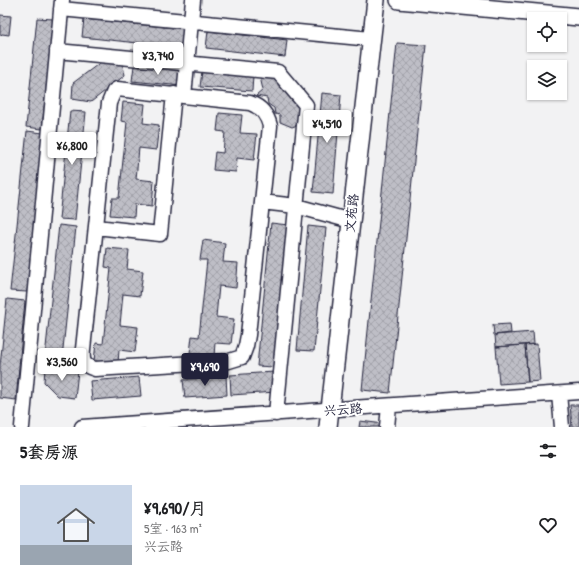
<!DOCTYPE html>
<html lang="zh">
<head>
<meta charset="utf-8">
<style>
  body { margin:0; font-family:"Patrick Hand","LXGW WenKai TC",sans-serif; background:#f2f2f2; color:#202124; height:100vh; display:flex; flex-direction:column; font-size:15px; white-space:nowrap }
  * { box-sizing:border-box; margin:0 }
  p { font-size:13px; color:#757577 }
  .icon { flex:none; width:22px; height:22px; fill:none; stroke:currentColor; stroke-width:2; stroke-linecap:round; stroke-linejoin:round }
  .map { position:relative; height:427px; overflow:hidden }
  .side { display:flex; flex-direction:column; background:#fff; flex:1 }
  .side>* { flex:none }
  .fabs { position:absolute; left:527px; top:12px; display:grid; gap:8px }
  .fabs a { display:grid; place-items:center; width:40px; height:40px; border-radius:0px; background:#fff; box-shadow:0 1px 3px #0004; font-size:20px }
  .price { position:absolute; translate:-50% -34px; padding:0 9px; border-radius:4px; background:#fff; color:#222; font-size:13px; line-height:26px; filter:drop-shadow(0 1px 2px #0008) }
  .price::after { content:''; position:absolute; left:50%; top:24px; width:12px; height:9px; margin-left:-6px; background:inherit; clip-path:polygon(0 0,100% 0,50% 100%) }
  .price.selected { background:#22223b; color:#fff }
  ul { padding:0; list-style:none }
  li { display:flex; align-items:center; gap:12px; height:100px; padding:0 20px }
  li span { display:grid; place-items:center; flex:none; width:112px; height:80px; border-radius:0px; color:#555 }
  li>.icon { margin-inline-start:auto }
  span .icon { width:48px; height:48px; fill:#fffc; stroke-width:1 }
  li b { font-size:17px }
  h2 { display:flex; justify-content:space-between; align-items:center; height:48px; padding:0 20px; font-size:17px }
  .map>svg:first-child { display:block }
  .building { fill:url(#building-cross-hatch); stroke:#22223b }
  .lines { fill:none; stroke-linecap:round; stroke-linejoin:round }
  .minor-casing { stroke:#22223b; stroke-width:17 }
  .major-casing { stroke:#22223b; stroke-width:20 }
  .minor { stroke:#fff; stroke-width:14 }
  .major { stroke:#fff; stroke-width:17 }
  .labels { text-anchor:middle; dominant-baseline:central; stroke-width:4; stroke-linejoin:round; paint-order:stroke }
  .street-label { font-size:13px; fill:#22223b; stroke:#fff }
</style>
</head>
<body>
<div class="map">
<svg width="579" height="427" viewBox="0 0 579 427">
  <defs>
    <pattern id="building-cross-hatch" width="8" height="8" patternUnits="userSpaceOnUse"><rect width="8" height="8" fill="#bebec6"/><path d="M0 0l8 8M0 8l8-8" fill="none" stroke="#a3a3ab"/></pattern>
  </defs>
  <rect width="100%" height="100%" fill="#f2f2f3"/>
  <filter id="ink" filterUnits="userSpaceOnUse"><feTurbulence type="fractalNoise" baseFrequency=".025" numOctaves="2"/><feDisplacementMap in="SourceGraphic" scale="8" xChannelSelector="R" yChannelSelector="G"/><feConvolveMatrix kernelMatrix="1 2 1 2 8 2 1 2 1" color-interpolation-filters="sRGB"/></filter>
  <g filter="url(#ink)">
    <path class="building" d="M 0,15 L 11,16 L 9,35 L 2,34 L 0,36 Z
      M 37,18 L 53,19 L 42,129 L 26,127 Z
      M 84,19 L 186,29 L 184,48 L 82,37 Z
      M 208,31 L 287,40 L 285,57 L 206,48 Z
      M 397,43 L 426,45 L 390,393 L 362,390 Z
      M 105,59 L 122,62 L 125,75 L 91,102 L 72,99 L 73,83 Z
      M 134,66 L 184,71 L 182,86 L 132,81 Z
      M 202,71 L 253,75 L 252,91 L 200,87 Z
      M 260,77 L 276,79 L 300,107 L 300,124 L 292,127 L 280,122 L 280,115 L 275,114 L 274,108 L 268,104 L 267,98 L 256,96 L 263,90 Z
      M 322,93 L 341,95 L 333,194 L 313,192 Z
      M 123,102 L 145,104 L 143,123 L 159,125 L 156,150 L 139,148 L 136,179 L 154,181 L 152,206 L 135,204 L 134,217 L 110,215 L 112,198 L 119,198 L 127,122 L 121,121 Z
      M 70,111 L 86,112 L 75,220 L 59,219 Z
      M 219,113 L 242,115 L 240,133 L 257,134 L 254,160 L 237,158 L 236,172 L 213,170 L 215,152 L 223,153 L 225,132 L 217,131 Z
      M 27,131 L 43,133 L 27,292 L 10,291 Z
      M 271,223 L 288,225 L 274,367 L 257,366 Z
      M 59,225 L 76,227 L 62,358 L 45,357 Z
      M 308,226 L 326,228 L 314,351 L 297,350 Z
      M 203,240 L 225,243 L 223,262 L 238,263 L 236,288 L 219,286 L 216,317 L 234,319 L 231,344 L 215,343 L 214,356 L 190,353 L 192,336 L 199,337 L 207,260 L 200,260 Z
      M 107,248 L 129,250 L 127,269 L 143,271 L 140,296 L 123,294 L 120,325 L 138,327 L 135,352 L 119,350 L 118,363 L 94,361 L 96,343 L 103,344 L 111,268 L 105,267 Z
      M 7,299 L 25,301 L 16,400 L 0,398 L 0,366 Z
      M 510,324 L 511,333 L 494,335 L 493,325 Z
      M 533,332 L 534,344 L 496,347 L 495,335 Z
      M 537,344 L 540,381 L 528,382 L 525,345 Z
      M 525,345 L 528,382 L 499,384 L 496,347 Z
      M 45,368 L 78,371 L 75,398 L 58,396 L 44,382 Z
      M 274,372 L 276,392 L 231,395 L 230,375 Z
      M 226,376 L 227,395 L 185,398 L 183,380 Z
      M 139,377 L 141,396 L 92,400 L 90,381 Z
      M 570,405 L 579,405 L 579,427 L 572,427 Z
      M 360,421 L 384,424 L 384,427 L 359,427 Z"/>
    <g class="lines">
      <defs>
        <path id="minor" d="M 61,9 L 371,39
          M 57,51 L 278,72 L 306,105 L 276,414
          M 184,96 L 193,0
          M 262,202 L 248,335 L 246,346 L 242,357 L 229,361 L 95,369 C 83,366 82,361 83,349 L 109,103 L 114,91 L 117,89 L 250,103 C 261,107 267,114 270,126 L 262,202 L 296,206 L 351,221
          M 96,227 L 160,234 L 174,94
          M 559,394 L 562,427
          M 22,427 L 62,0
          M 82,427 L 579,392
          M 387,427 L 389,406"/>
        <path id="major" d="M 399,0 L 579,17
          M 328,427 L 376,0"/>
      </defs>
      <use href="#minor" class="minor-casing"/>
      <use href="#major" class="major-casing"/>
      <use href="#minor" class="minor"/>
      <use href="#major" class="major"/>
    </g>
  </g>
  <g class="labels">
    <g class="street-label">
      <text transform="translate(351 213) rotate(-84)">文苑路</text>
      <text transform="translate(343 409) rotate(-4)">兴云路</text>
    </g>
  </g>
</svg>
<div class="fabs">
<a><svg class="icon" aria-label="locate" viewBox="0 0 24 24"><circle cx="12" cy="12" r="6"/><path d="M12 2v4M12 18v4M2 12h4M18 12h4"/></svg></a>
<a><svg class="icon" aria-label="layers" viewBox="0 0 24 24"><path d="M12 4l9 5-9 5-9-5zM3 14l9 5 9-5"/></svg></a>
</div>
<b class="price" style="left:158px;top:76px">¥3,740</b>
<b class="price" style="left:327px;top:144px">¥4,510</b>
<b class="price" style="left:72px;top:166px">¥6,800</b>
<b class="price" style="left:62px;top:382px">¥3,560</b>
<b class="price selected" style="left:205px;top:387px">¥9,690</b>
</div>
<section class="side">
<h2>5套房源<svg class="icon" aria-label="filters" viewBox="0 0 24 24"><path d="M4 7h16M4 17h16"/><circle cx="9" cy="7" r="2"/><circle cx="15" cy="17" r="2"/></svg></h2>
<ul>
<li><span style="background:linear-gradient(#c9d6e8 75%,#9aa5b1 0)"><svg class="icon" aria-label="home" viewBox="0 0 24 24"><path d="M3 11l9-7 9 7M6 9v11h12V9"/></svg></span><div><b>¥9,690/月</b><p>5室 · 163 m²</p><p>兴云路</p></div><svg class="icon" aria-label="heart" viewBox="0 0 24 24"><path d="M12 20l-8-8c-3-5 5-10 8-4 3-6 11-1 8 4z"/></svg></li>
</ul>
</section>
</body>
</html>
